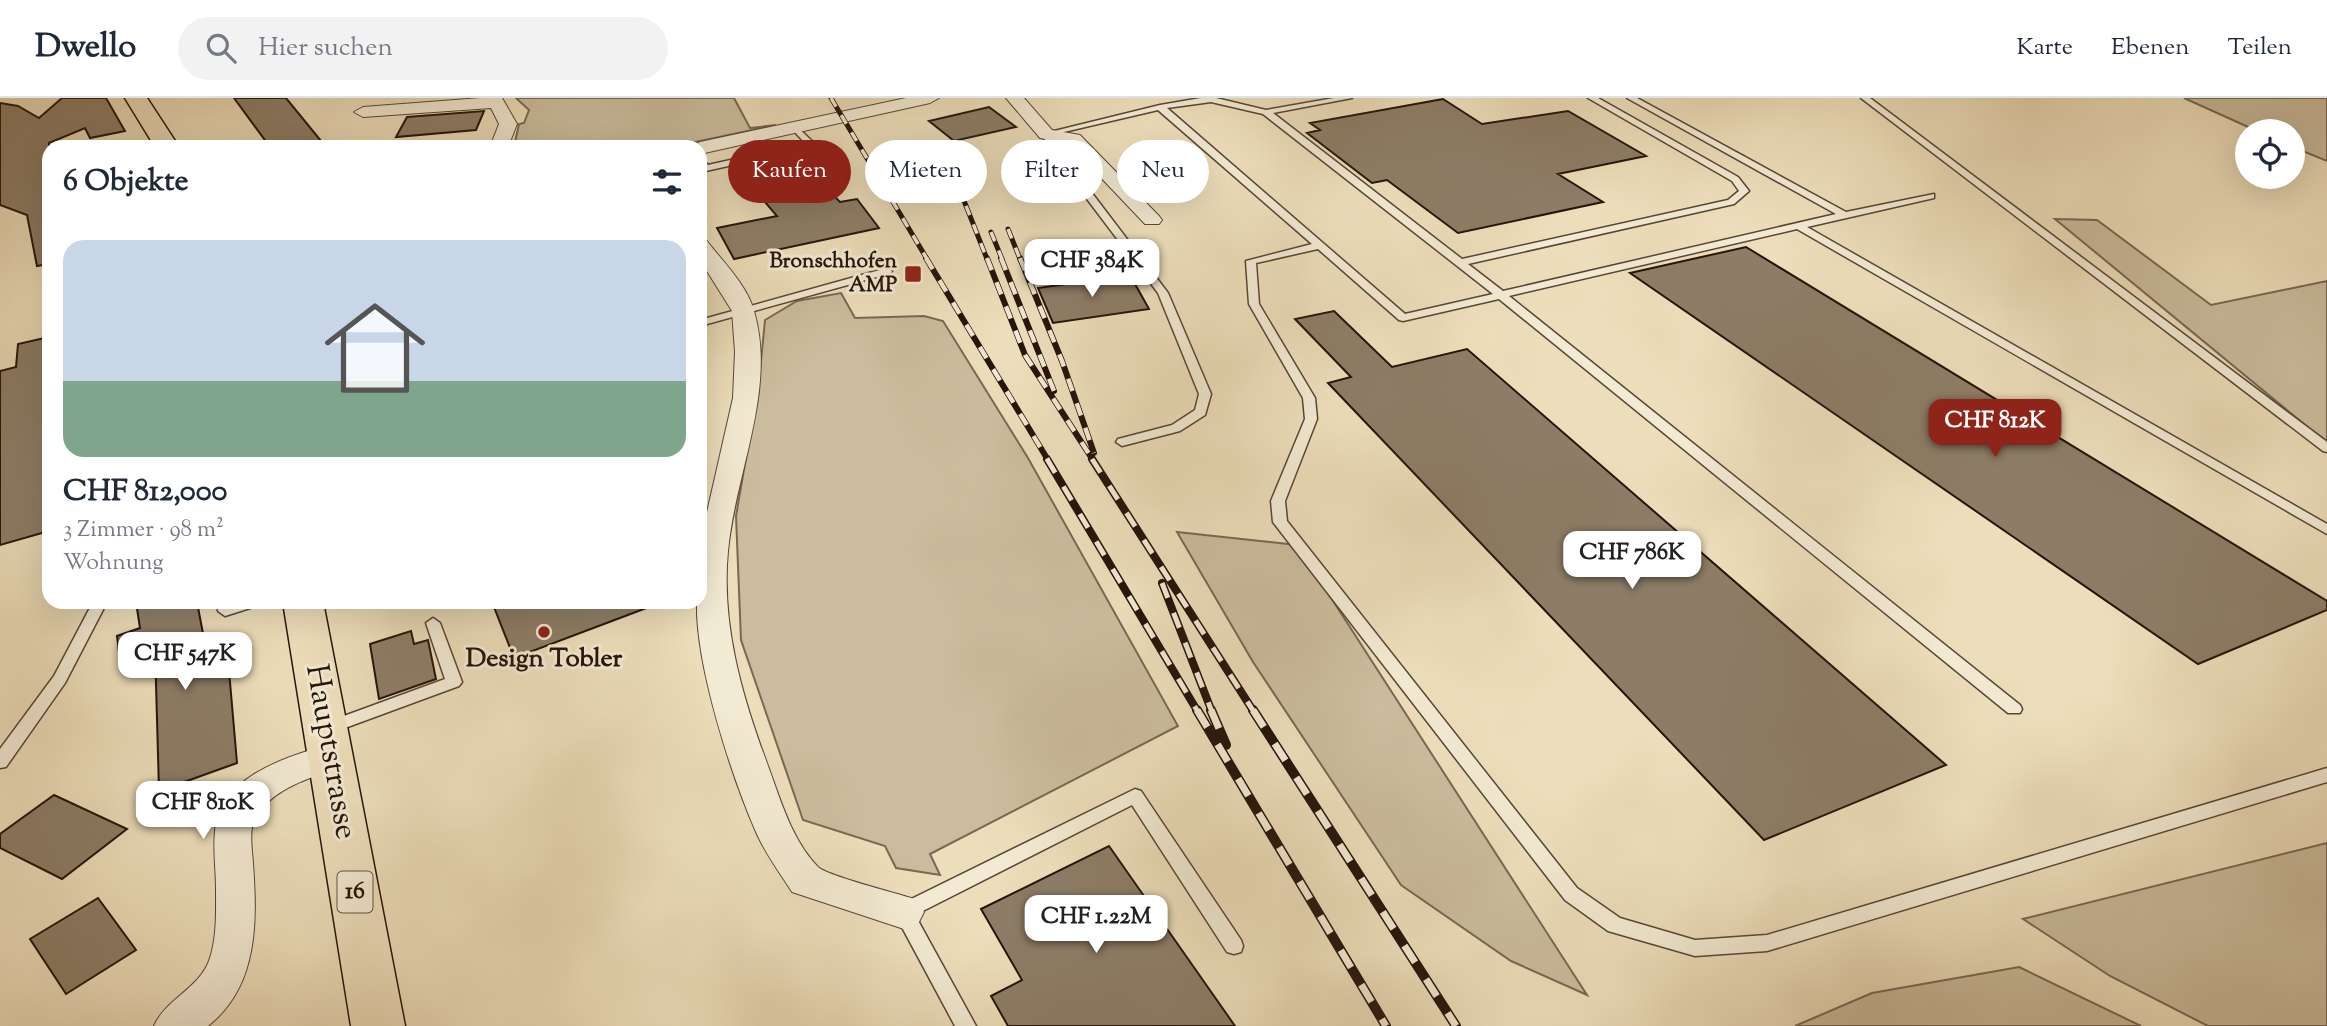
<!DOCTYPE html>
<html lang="de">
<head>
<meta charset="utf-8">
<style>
  body { margin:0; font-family:"Sorts Mill Goudy",serif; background:#f2f2f3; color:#1f2937; height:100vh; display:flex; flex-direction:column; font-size:26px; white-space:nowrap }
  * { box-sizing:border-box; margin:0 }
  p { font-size:23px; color:#747a83 }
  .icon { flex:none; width:38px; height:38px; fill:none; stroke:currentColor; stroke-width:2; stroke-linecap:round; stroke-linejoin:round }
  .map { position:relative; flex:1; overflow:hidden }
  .details { position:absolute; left:42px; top:42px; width:665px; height:469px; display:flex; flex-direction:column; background:#fff; border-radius:21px; box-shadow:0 7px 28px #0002 }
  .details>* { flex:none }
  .top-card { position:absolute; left:728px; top:42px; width:665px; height:63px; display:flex; gap:14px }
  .fabs { position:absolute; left:2235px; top:21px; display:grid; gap:14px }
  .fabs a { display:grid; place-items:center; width:70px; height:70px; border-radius:50%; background:#fff; box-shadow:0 7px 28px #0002; font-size:35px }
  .price { position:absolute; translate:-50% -60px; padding:0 16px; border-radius:14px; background:#fff; color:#222; font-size:23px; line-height:46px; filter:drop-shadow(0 2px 4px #0008) }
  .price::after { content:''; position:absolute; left:50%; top:42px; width:21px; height:16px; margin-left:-10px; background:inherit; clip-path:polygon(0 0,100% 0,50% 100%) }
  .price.on { background:#8f2418; color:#fff }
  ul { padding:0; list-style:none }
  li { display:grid; align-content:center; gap:14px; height:371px; padding:0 21px }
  li span { display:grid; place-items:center; height:217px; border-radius:21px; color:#555 }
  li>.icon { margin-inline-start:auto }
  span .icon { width:126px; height:126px; fill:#fffc; stroke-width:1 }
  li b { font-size:30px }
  h2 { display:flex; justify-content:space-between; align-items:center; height:84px; padding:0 21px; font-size:30px }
  .tag { padding:0 24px; border-radius:32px; background:#fff; box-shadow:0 7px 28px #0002; font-size:24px; line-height:63px }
  .tag.on { background:#8f2418; color:#fff }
  header { display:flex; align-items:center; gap:42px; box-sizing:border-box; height:98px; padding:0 35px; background:#fff; border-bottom:2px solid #e0e1e3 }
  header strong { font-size:33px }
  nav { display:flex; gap:38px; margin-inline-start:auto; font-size:24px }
  .search { width:490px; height:63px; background:#f2f2f3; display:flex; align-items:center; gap:18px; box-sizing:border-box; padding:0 24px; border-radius:38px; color:#747a83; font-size:26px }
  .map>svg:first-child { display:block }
  .green { fill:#cbbc9d; stroke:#786854; stroke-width:2 }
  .building { fill:#8d7d67; stroke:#25140b; stroke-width:2 }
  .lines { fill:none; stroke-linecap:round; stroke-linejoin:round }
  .service-casing { stroke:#574637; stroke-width:3 }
  .minor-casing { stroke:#574637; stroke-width:2 }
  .primary-casing { stroke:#25140b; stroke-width:3 }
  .service { fill:#f3ead3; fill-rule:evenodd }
  .minor { fill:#f3ead3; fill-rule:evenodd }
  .primary { fill:#eddebb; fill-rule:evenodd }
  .rail-far3-casing { stroke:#25140b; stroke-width:5 }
  .rail-far2-casing { stroke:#25140b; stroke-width:6 }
  .rail-far1-casing { stroke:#25140b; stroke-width:8 }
  .rail-casing { stroke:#25140b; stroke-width:10 }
  .rail-far3 { stroke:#f3ead3; stroke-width:3.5; stroke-dasharray:10; stroke-linecap:butt }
  .rail-far2 { stroke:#f3ead3; stroke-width:4.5; stroke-dasharray:13; stroke-linecap:butt }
  .rail-far1 { stroke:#f3ead3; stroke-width:5; stroke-dasharray:16; stroke-linecap:butt }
  .rail { stroke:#f3ead3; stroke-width:7; stroke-dasharray:20; stroke-linecap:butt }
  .poi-dot { fill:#8f2418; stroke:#f3ead3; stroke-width:2.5 }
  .labels { text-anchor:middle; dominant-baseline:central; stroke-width:6; stroke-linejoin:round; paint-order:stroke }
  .far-poi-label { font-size:21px; font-weight:bold; fill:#25140b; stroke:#f3ead3; text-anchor:end }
  .shield { fill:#f3ead3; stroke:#635447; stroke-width:2 }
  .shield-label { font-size:24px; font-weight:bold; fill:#25140b }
  .poi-label { font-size:26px; font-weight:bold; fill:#25140b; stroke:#f3ead3 }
  .near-street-label { font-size:32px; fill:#25140b; stroke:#f3ead3 }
</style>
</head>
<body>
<header>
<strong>Dwello</strong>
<div class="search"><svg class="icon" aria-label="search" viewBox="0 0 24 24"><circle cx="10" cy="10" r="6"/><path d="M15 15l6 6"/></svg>Hier suchen</div>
<nav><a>Karte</a><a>Ebenen</a><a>Teilen</a></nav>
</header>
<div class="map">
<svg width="2327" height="928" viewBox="0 0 2327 928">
  <rect width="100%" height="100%" fill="#eddebb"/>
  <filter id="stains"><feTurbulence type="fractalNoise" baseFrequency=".00286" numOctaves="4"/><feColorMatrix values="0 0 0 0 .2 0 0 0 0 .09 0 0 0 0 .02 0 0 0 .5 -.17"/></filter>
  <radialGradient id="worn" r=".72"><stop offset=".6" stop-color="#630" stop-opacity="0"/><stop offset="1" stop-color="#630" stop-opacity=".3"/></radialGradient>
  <path class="green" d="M 516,0 L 734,0 L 750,30 L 776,27 L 672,49 L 514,49 L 519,26 L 524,25 L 529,12 Z
    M 2184,0 L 2327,0 L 2327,63 L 2293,49 L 2292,33 L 2257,33 Z
    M 2055,121 L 2097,122 L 2211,207 L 2327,183 L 2327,345 Z
    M 841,195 L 855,220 L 924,218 L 943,223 L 1028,360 L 1178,628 L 930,756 L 940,777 L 896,770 L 885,748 L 803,722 L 741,542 L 736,418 L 759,284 L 765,222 L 797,203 Z
    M 1177,434 L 1297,447 L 1587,897 L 1511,863 L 1401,787 L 1253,564 Z
    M 2327,745 L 2327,928 L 2208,928 L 2110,878 L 2023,821 Z
    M 2019,869 L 2141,928 L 1795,928 L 1872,895 Z"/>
  <path class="building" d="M 62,0 L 106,0 L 125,33 L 90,40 L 85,30 L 49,45 L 49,166 L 37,168 L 27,117 L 0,107 L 0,5 L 18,8 L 39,20 Z
    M 234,0 L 286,0 L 326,49 L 270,49 Z
    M 1443,1 L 1482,26 L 1568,13 L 1646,58 L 1558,76 L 1603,104 L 1458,135 L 1387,82 L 1372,85 L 1307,35 L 1320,32 L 1310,25 Z
    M 989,9 L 1016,29 L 954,43 L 929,23 Z
    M 484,13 L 476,32 L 396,39 L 407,19 Z
    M 793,56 L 840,104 L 857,101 L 879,130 L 734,161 L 717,130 L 777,118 L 735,69 Z
    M 1746,149 L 2327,503 L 2327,512 L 2198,566 L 1630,175 Z
    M 1130,177 L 1149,211 L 1053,225 L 1038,190 Z
    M 1334,213 L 1392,269 L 1467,251 L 1946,667 L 1764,742 L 1328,285 L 1351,279 L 1295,221 Z
    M 49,239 L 49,433 L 0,447 L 0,273 L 16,269 L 18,246 Z
    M 136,504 L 197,504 L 209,567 L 228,561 L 237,665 L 159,693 L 155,550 L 120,562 L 117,538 L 140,530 Z
    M 492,504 L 657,504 L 657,506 L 514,560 Z
    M 411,533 L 414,546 L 428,542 L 436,581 L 379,601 L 370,546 Z
    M 54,697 L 127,731 L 62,781 L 0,750 L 0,736 Z
    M 1109,748 L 1235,928 L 1008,928 L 991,898 L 1022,882 L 981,811 Z
    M 98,800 L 136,852 L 66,896 L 30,841 Z"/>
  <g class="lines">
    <defs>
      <path id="service" d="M 1201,0 L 1216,0 L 1266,12 L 1334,0 L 1352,0 L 1273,15 L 1462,161 L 1728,102 L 1739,93 L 1732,83 L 1588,0 L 1598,0 L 1738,79 L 1749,93 L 1734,106 L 1468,166 L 1503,193 L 1836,116 L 1627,0 L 1637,0 L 1846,114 L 1934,96 L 1934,100 L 1807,129 L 2327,426 L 2327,436 L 1797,131 L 1509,198 L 2020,607 L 2022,611 L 2020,615 L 2008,615 L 1499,201 L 1403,223 L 1399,222 L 1318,151 L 1256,165 L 1259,206 L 1315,300 L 1317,321 L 1285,403 L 1287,423 L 1577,790 L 1620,820 L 1695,842 L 1767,837 L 2327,670 L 2327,684 L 1767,853 L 1695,858 L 1608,833 L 1565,802 L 1273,424 L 1271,403 L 1305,321 L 1303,300 L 1249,206 L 1246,163 L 1312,146 L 1158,12 L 1051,37 L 1057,49 L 1168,195 L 1211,296 L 1205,317 L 1180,333 L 1122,348 L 1116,344 L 1118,341 L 1172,327 L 1195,312 L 1199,296 L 1158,195 L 1050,52 L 1042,36 L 1160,7 ZM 1211,4 L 1263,16 L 1493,196 L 1405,216 L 1167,10 Z
        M 1861,0 L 1870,0 L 2327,344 L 2327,354 L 2323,353 Z
        M 795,27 L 813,44 L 808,50 L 706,73 L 700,69 L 700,60 L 708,67 L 802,46 L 804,44 L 791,30 Z
        M 887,170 L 892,173 L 891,175 L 700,228 L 700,222 Z
        M 93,504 L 107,504 L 65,585 L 6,669 L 0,670 L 0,651 L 54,578 Z
        M 217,504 L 231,504 L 231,506 L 262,504 L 260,507 L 225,518 L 218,513 Z
        M 433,520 L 440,525 L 462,584 L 459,588 L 334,634 L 328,636 L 322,634 L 320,630 L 322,626 L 445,581 L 426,525 Z
        M 1135,691 L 1141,693 L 1241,842 L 1243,848 L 1241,854 L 1234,856 L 1227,854 L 1132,707 L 915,817 L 976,928 L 955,928 L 897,820 L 895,814 L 897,808 Z"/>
      <path id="minor" d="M 481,0 L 502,0 L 517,26 L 508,49 L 490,49 L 499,26 L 491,10 L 363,19 L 354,14 L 363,9 Z
        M 906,0 L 939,0 L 930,5 L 700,56 L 700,49 L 691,49 L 700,44 Z
        M 1006,0 L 1024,0 L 1052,32 L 1080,37 L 1159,118 L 1162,122 L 1159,126 L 1145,126 L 1068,45 L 1040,40 Z
        M 700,141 L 707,143 C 723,164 747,187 754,213 C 777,291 735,376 728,453 C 721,526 742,598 767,665 C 780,700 791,741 818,769 C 827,778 900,796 918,802 L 924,814 L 918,826 L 904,831 L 792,794 C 780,775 765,755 756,734 C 731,677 695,565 697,504 L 700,504 L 700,445 L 733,300 L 735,254 L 732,213 L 700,162 Z
        M 332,645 L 344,649 L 350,659 L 344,669 C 314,678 275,689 257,717 C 248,730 252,750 253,765 C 257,822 259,888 208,928 L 154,928 C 166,900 200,891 210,860 C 217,838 216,814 216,791 C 216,772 213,752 215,732 C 223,676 286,660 332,645 Z"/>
      <path id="primary" d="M 125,0 L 147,0 L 179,49 L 155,49 Z
        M 283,504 L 323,504 L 405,928 L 351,928 Z"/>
    </defs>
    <use href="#service" class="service-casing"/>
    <use href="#minor" class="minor-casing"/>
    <use href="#primary" class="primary-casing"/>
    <use href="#service" class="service"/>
    <use href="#minor" class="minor"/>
    <use href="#primary" class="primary"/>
    <defs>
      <path id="rail-far3" d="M 831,0 L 927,161
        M 944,52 L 987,161
        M 1008,131 L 1020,161
        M 991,134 L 1002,161"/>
      <path id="rail-far2" d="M 926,160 L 1048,362
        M 987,160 L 1025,257 L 1093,362
        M 1001,160 L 1054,293
        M 1020,160 L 1062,263 L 1094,355"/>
      <path id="rail-far1" d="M 1047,361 L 1198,614
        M 1092,361 L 1254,614
        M 1162,485 L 1212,614"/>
      <path id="rail" d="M 1197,612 L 1386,928
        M 1211,612 L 1226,647
        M 1253,612 L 1456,928"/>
    </defs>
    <use href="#rail-far3" class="rail-far3-casing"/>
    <use href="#rail-far2" class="rail-far2-casing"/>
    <use href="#rail-far1" class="rail-far1-casing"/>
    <use href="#rail" class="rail-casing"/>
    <use href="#rail-far3" class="rail-far3"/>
    <use href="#rail-far2" class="rail-far2"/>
    <use href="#rail-far1" class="rail-far1"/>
    <use href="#rail" class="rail"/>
  </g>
  <g class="poi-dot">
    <rect x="904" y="167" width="18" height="18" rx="3.5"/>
    <circle cx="544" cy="534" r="7"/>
  </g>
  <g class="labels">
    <g class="far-poi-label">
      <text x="897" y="164">Bronschhofen<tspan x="897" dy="24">AMP</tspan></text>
    </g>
    <rect class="shield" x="337.5" y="773.5" width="35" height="41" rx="5"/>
    <g class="shield-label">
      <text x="355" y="794">16</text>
    </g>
    <g class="poi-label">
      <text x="544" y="561">Design Tobler</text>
    </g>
    <g class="near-street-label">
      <text transform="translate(330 654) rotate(80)">Hauptstrasse</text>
    </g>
  </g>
  <rect width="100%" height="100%" filter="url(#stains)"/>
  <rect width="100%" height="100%" fill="url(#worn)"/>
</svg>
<div class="fabs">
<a><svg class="icon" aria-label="locate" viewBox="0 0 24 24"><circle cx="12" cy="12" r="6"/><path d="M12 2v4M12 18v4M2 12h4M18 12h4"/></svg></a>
</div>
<b class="price" style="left:1092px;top:201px">CHF 384K</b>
<b class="price on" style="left:1995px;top:361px">CHF 812K</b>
<b class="price" style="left:1632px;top:493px">CHF 786K</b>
<b class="price" style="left:185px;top:594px">CHF 547K</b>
<b class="price" style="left:203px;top:743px">CHF 810K</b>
<b class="price" style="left:1096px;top:857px">CHF 1.22M</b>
<div class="top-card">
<a class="tag on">Kaufen</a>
<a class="tag">Mieten</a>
<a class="tag">Filter</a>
<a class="tag">Neu</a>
</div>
<section class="details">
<h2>6 Objekte<svg class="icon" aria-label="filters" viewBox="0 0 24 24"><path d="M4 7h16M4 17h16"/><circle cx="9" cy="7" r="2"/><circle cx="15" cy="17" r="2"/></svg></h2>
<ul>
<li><span style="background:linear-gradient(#c9d6e8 65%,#7fa58c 0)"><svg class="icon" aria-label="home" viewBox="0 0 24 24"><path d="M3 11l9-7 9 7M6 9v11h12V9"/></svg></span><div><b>CHF 812,000</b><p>3 Zimmer · 98 m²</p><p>Wohnung</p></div></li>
</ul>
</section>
</div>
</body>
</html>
